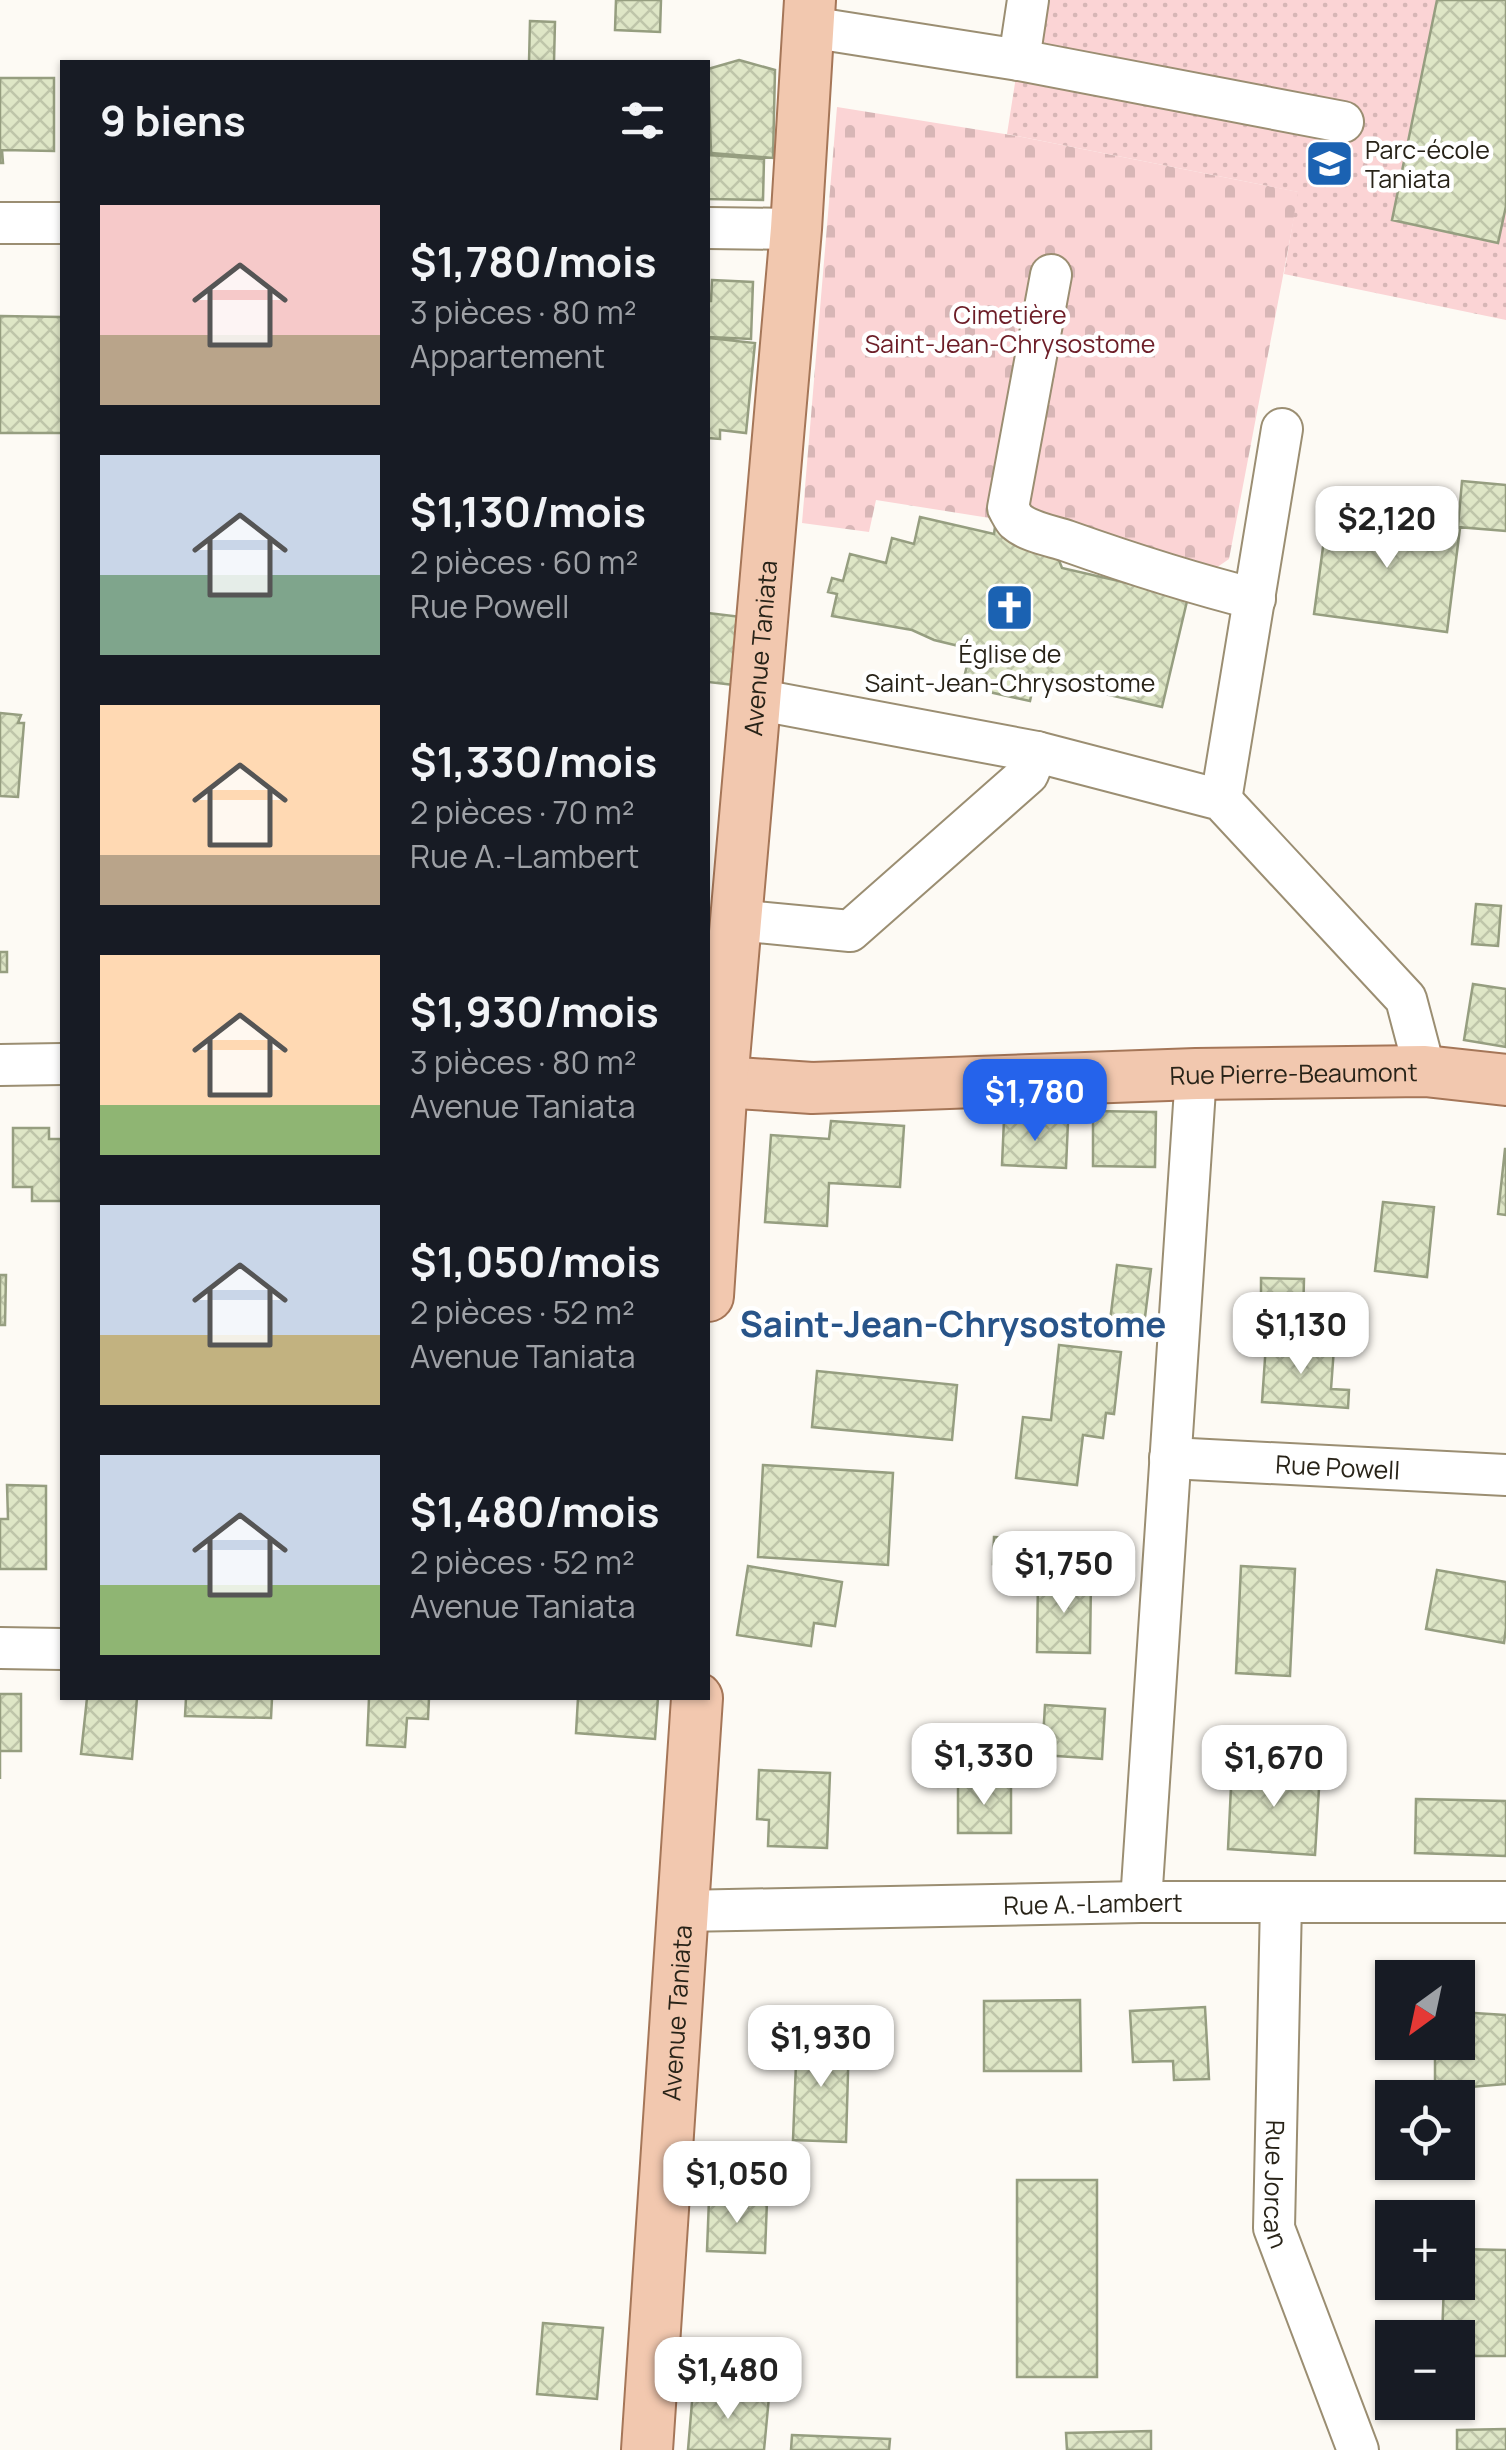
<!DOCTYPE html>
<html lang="fr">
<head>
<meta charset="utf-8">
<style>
  body { margin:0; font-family:Manrope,sans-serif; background:#20242c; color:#f1f3f6; height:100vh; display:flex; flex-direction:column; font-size:38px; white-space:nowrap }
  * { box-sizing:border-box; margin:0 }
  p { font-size:32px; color:#9ea1a6 }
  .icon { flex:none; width:55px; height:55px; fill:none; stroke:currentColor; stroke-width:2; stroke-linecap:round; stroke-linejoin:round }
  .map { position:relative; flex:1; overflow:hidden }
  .details { position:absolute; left:60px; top:60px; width:650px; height:1640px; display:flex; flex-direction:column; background:#171b24; border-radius:0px; box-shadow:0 2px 8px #0004 }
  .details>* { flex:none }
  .needle { width:65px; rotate:213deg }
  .controls { position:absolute; left:1375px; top:1960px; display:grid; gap:20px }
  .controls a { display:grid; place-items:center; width:100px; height:100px; border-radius:0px; background:#171b24; box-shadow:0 2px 8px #0004; font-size:50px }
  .price { position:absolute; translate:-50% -85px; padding:0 22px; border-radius:20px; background:#fff; color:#222; font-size:32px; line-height:65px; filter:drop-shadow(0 2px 5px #0008) }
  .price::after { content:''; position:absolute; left:50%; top:60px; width:30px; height:22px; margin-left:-15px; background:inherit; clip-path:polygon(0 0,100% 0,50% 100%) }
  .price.on { background:#2563eb; color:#fff }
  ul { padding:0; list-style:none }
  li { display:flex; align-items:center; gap:30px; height:250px; padding:0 40px }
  li span { display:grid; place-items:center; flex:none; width:280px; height:200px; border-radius:0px; color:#555 }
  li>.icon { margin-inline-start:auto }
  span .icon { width:120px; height:120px; fill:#fffc; stroke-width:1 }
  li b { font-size:42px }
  h2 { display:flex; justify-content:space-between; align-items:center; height:120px; padding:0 40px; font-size:42px }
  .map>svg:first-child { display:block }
  .cemetery { fill:url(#cemetery-stones) }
  .park { fill:url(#park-dots) }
  .building { fill:url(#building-cross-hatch); stroke:#969e80; stroke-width:2.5 }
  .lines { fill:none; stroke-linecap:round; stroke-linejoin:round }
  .minor-casing { stroke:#9b8e72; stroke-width:44 }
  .major-casing { stroke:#a57658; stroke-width:54 }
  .minor { stroke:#fff; stroke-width:40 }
  .major { stroke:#f2c8af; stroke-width:50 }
  .labels { text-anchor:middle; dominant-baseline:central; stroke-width:9; stroke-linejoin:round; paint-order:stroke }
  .poi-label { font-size:25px; fill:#282318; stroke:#fff; text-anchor:start }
  .park-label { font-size:25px; fill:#6d1e28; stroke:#fff }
  .street-label { font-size:25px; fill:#282318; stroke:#fff }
  .district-label { font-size:35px; font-weight:bold; fill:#285489; stroke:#fff }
</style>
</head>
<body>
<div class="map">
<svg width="1506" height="2450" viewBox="0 0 1506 2450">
  <defs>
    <pattern id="cemetery-stones" width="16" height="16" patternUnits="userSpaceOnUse" patternTransform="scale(2.5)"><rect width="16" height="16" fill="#fbd4d5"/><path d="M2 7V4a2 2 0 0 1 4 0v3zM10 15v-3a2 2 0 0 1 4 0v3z" fill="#d7b6b6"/></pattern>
    <pattern id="park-dots" width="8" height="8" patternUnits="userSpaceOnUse" patternTransform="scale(2.5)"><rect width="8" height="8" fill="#fbd4d5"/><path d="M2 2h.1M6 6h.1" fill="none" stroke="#d7b6b6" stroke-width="1.8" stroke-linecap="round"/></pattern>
    <pattern id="building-cross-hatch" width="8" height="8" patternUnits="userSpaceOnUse" patternTransform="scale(2.5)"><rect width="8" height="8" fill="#dee6c6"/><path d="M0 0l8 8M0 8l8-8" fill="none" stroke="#bec5a9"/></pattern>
  </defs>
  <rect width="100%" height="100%" fill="#fdfaf4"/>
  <path class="cemetery" d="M 837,107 L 1017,136 L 1299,192 L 1229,559 L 1203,577 L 1047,527 L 876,500 L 869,532 L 802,523 Z"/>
  <path class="park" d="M 1028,0 L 1506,0 L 1506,320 L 1284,274 L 1298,192 L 1007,134 Z"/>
  <path class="building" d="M 616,0 L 661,0 L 660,32 L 615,30 Z
    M 1437,0 L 1506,0 L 1506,206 L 1498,243 L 1392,220 Z
    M 530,21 L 555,22 L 554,62 L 529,62 Z
    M 739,60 L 775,70 L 773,158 L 711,153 L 708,69 Z
    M 0,78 L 54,78 L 54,151 L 2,150 L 3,163 L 0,163 Z
    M 708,155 L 764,159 L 763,200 L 708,199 Z
    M 712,280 L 753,282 L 751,339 L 708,337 L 708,301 L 711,301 Z
    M 0,316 L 62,317 L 62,433 L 0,433 Z
    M 709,338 L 755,343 L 746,433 L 720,430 L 720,439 L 708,438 Z
    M 1462,481 L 1506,485 L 1506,531 L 1458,527 Z
    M 1328,510 L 1460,528 L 1447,632 L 1314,614 Z
    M 920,517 L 994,534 L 995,527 L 1059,542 L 1056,553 L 1062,568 L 1188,597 L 1162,707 L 1035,678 L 1030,701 L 962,686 L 971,649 L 934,640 L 912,630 L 832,616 L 837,594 L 828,592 L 832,578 L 843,581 L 850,554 L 886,563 L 892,538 L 914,544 Z
    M 708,613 L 750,618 L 743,686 L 708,682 Z
    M 0,713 L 21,715 L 18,723 L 24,723 L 18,797 L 0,796 Z
    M 1476,904 L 1501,906 L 1498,946 L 1472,944 Z
    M 0,952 L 7,952 L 7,972 L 0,972 Z
    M 1473,984 L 1506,989 L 1506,1047 L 1464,1040 Z
    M 1093,1111 L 1156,1112 L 1155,1167 L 1093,1166 Z
    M 1004,1119 L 1068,1122 L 1066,1168 L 1002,1165 Z
    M 831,1121 L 904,1126 L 900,1187 L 829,1183 L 827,1226 L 765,1222 L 771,1135 L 829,1139 Z
    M 13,1128 L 49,1128 L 49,1139 L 62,1139 L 62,1201 L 32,1201 L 32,1187 L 13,1187 Z
    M 1505,1149 L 1506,1149 L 1506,1215 L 1498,1214 Z
    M 1383,1202 L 1434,1207 L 1427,1277 L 1375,1271 Z
    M 1117,1265 L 1151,1269 L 1144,1325 L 1110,1321 Z
    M 0,1275 L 6,1275 L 5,1325 L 0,1325 Z
    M 1261,1278 L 1304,1279 L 1303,1318 L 1261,1318 Z
    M 1266,1344 L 1334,1348 L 1331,1389 L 1349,1390 L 1348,1408 L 1262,1402 Z
    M 1059,1345 L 1121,1352 L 1114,1414 L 1106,1413 L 1103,1438 L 1083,1435 L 1077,1485 L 1016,1478 L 1023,1417 L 1051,1420 Z
    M 817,1371 L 957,1385 L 952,1440 L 812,1427 Z
    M 763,1465 L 893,1473 L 888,1565 L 758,1557 Z
    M 7,1485 L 46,1486 L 46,1569 L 0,1569 L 0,1519 L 8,1519 Z
    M 994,1537 L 1042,1540 L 1040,1567 L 993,1564 Z
    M 748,1566 L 842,1582 L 835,1626 L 814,1623 L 811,1646 L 737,1635 Z
    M 1241,1566 L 1295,1569 L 1290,1676 L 1236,1673 Z
    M 1437,1570 L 1506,1582 L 1506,1628 L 1504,1643 L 1426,1629 Z
    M 1038,1578 L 1091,1579 L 1090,1653 L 1037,1652 Z
    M 0,1694 L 21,1694 L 21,1751 L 0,1751 L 0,1779 Z
    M 87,1698 L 137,1698 L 132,1759 L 81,1754 Z
    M 186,1698 L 272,1698 L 271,1718 L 185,1716 Z
    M 369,1698 L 429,1698 L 428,1719 L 407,1718 L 405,1747 L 367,1745 Z
    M 578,1698 L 658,1698 L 655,1739 L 576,1733 Z
    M 1045,1705 L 1105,1709 L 1102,1759 L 1042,1755 Z
    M 1232,1766 L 1320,1772 L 1315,1855 L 1228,1849 Z
    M 759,1770 L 830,1773 L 827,1848 L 768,1846 L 769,1820 L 757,1819 Z
    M 958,1783 L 1011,1783 L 1011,1833 L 958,1833 Z
    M 1416,1799 L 1506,1801 L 1506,1856 L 1415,1853 Z
    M 1080,2000 L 1081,2071 L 984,2071 L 984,2001 Z
    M 1205,2007 L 1209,2079 L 1174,2080 L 1173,2061 L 1133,2062 L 1130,2011 Z
    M 1458,2012 L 1506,2015 L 1506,2084 L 1435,2090 L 1435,2042 L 1458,2042 Z
    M 797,2037 L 849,2039 L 846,2142 L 793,2140 Z
    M 1017,2180 L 1097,2180 L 1097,2377 L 1017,2377 Z
    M 709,2199 L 767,2201 L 765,2253 L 707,2251 Z
    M 1458,2249 L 1506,2250 L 1506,2356 L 1458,2356 L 1458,2338 L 1442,2338 L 1444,2282 L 1458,2282 Z
    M 543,2323 L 603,2328 L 597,2399 L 537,2394 Z
    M 693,2390 L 769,2397 L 764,2450 L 688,2450 Z
    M 1506,2429 L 1506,2450 L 1457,2450 L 1457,2430 Z
    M 1151,2431 L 1151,2450 L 1067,2450 L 1066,2433 Z
    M 792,2435 L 890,2439 L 889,2450 L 791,2450 Z"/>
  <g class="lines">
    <defs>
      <g id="minor">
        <path d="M 809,27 L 1019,60 L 1028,0"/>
        <path d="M 1019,60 L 1343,122"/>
        <path d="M 0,223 L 62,223"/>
        <path d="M 708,228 L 796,229"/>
        <path d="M 1051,275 L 1008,508 C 1010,511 1013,518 1016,521 C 1028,532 1052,536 1067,541 C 1129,563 1191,583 1255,599"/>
        <path d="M 755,699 L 1037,752 L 1221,800 L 1406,999 L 1425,1071"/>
        <path d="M 1221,800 L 1282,429"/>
        <path d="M 736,920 L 850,931 L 1028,774 L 1037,752"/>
        <path d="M 0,1065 L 62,1064"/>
        <path id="s1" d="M 1170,1458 L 1506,1475"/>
        <path d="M 0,1648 L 62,1649"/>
        <path d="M 1141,1902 L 1196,1074"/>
        <path id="s2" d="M 1281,1902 L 1274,2228 L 1358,2450"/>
        <path id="s3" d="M 681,1911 L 1141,1902 L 1506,1902"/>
      </g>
      <g id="major">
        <path id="s4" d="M 722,1082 L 812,1088 L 1196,1074 L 1425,1071 L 1506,1080"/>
        <path id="s5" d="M 708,1296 L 722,1082 L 796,229 L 810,0"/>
        <path id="s6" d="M 647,2450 L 697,1698"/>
      </g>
    </defs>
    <use href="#minor" class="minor-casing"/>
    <use href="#major" class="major-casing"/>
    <use href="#minor" class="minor"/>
    <use href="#major" class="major"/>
  </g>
  <defs>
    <symbol id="school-square" viewBox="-11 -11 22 22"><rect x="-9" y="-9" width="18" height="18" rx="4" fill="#1b62b2" stroke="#fff"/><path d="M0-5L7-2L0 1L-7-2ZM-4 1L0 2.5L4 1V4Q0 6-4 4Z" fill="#fff"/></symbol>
    <symbol id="church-square" viewBox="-11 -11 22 22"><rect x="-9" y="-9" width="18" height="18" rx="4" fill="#1b62b2" stroke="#fff"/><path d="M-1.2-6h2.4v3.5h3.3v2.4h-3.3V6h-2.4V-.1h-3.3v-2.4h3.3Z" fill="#fff"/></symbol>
  </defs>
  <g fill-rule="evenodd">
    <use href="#school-square" x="1302" y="136" width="55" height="55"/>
    <use href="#church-square" x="982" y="580" width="55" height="55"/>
  </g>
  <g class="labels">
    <g class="poi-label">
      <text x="1365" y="149">Parc-école<tspan x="1365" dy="29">Taniata</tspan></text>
      <text x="1010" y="653" text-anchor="middle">Église de<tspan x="1010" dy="29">Saint-Jean-Chrysostome</tspan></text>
    </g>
    <g class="park-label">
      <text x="1010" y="314">Cimetière<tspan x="1010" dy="29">Saint-Jean-Chrysostome</tspan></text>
    </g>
    <g class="street-label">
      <text stroke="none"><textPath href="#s5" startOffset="650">Avenue Taniata</textPath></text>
      <text stroke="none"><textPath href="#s4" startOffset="572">Rue Pierre-Beaumont</textPath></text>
      <text stroke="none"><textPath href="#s1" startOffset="168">Rue Powell</textPath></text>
      <text stroke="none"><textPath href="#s3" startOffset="412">Rue A.-Lambert</textPath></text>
      <text stroke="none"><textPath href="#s6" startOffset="438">Avenue Taniata</textPath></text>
      <text stroke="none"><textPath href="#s2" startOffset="282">Rue Jorcan</textPath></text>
    </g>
    <g class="district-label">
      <text x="953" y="1324">Saint-Jean-Chrysostome</text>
    </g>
  </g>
</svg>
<div class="controls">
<a><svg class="needle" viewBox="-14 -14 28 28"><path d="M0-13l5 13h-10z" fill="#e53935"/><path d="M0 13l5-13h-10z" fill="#9ea1a6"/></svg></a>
<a><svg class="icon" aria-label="locate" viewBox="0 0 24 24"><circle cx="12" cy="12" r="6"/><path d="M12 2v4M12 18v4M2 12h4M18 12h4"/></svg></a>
<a>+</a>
<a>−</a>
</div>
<b class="price" style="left:1387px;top:571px">$2,120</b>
<b class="price on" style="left:1035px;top:1144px">$1,780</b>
<b class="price" style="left:1301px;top:1377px">$1,130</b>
<b class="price" style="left:1064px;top:1616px">$1,750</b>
<b class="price" style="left:984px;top:1808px">$1,330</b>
<b class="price" style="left:1274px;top:1810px">$1,670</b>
<b class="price" style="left:821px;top:2090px">$1,930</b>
<b class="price" style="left:737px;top:2226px">$1,050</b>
<b class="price" style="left:728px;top:2422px">$1,480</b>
<section class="details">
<h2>9 biens<svg class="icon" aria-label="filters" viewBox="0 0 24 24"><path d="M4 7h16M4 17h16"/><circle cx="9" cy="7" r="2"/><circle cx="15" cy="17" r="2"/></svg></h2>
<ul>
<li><span style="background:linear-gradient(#f6c9c9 65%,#b9a48a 0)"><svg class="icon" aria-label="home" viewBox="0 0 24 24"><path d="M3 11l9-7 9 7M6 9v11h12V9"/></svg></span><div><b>$1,780/mois</b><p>3 pièces · 80 m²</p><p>Appartement</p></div></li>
<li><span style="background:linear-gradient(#c9d6e8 60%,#7fa58c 0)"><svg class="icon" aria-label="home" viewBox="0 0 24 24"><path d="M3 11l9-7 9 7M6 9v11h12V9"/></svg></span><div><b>$1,130/mois</b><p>2 pièces · 60 m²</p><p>Rue Powell</p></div></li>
<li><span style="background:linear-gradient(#ffd9b3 75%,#b9a48a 0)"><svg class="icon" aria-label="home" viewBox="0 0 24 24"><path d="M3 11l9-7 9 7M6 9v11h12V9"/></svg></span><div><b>$1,330/mois</b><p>2 pièces · 70 m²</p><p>Rue A.-Lambert</p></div></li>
<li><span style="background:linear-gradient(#ffd9b3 75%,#8fb573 0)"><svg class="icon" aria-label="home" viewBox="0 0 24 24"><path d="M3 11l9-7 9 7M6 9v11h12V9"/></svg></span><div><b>$1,930/mois</b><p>3 pièces · 80 m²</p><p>Avenue Taniata</p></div></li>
<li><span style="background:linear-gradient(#c9d6e8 65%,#c2b280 0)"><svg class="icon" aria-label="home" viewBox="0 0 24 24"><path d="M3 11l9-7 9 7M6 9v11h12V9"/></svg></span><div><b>$1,050/mois</b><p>2 pièces · 52 m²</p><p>Avenue Taniata</p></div></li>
<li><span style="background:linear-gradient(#c9d6e8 65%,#8fb573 0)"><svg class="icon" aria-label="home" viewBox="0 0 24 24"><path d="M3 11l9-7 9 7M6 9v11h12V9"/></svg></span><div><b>$1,480/mois</b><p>2 pièces · 52 m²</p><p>Avenue Taniata</p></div></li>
</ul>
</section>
</div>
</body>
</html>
